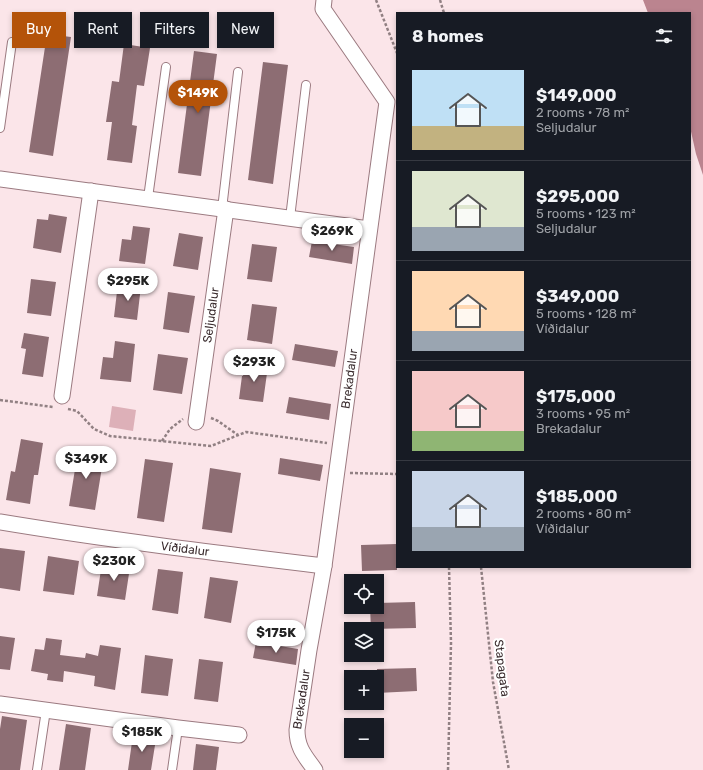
<!DOCTYPE html>
<html lang="en">
<head>
<meta charset="utf-8">
<style>
  body { margin:0; font-family:Rubik,sans-serif; background:#242831; color:#f1f3f6; height:100vh; display:flex; flex-direction:column; font-size:15px; white-space:nowrap }
  * { box-sizing:border-box; margin:0 }
  p { font-size:13px; color:#9ea1a6 }
  .icon { flex:none; width:22px; height:22px; fill:none; stroke:currentColor; stroke-width:2; stroke-linecap:round; stroke-linejoin:round }
  .map { position:relative; flex:1; overflow:hidden }
  .sheet { position:absolute; left:396px; top:12px; width:295px; height:556px; display:flex; flex-direction:column; background:#171b24; border-radius:0px; box-shadow:0 2px 6px #0003 }
  .sheet>* { flex:none }
  .guide { position:absolute; left:12px; top:12px; width:324px; height:36px; display:flex; gap:8px }
  .tools { position:absolute; left:344px; top:574px; display:grid; gap:8px }
  .tools a { display:grid; place-items:center; width:40px; height:40px; border-radius:0px; background:#171b24; box-shadow:0 2px 6px #0003; font-size:20px }
  .price { position:absolute; translate:-50% -34px; padding:0 9px; border-radius:14px; background:#fff; color:#222; font-size:13px; line-height:26px; filter:drop-shadow(0 1px 2px #0008) }
  .price::after { content:''; position:absolute; left:50%; top:24px; width:12px; height:9px; margin-left:-6px; background:inherit; clip-path:polygon(0 0,100% 0,50% 100%) }
  .price.on { background:#b45309; color:#fff }
  ul { padding:0; list-style:none }
  li { display:flex; align-items:center; gap:12px; height:100px; padding:0 16px }
  li+li { border-top:1px solid #363941 }
  li span { display:grid; place-items:center; flex:none; width:112px; height:80px; border-radius:0px; color:#555 }
  li>.icon { margin-inline-start:auto }
  span .icon { width:48px; height:48px; fill:#fffc; stroke-width:1 }
  li b { font-size:17px }
  h2 { display:flex; justify-content:space-between; align-items:center; height:48px; padding:0 16px; font-size:17px }
  .tag { padding:0 14px; border-radius:0px; background:#171b24; box-shadow:0 2px 6px #0003; font-size:14px; line-height:36px }
  .tag.on { background:#b45309; color:#fff }
  .map>svg:first-child { display:block }
  .green { fill:#ddb0b8 }
  .water { fill:#bb848f }
  .building { fill:#8d6d73 }
  .lines { fill:none; stroke-linecap:round; stroke-linejoin:round }
  .service-casing { stroke:#9b7a80; stroke-width:10 }
  .minor-casing { stroke:#9b7a80; stroke-width:17 }
  .path { stroke:#918083; stroke-width:2.5; stroke-dasharray:3 2; stroke-linecap:butt }
  .service { stroke:#fff; stroke-width:8 }
  .minor { stroke:#fff; stroke-width:15 }
  .labels { text-anchor:middle; dominant-baseline:central; stroke-width:4; stroke-linejoin:round; paint-order:stroke }
  .street-label { font-size:12px; fill:#3a2c2e; stroke:#fff }
</style>
</head>
<body>
<div class="map">
<svg width="703" height="770" viewBox="0 0 703 770">
  <rect width="100%" height="100%" fill="#fbe5e9"/>
  <path class="green" d="M 112,406 L 136,410 L 133,431 L 109,427 Z"/>
  <path class="water" d="M 643,0 L 703,0 L 703,175 L 696,154 L 690,127 L 690,13 L 648,13 Z"/>
  <path class="building" d="M 47,34 L 71,37 L 53,156 L 29,152 Z
    M 124,44 L 150,48 L 144,86 L 137,85 L 132,125 L 137,126 L 132,163 L 107,160 L 112,122 L 106,122 L 112,81 L 119,82 Z
    M 194,51 L 217,54 L 201,176 L 178,173 Z
    M 263,62 L 288,65 L 273,184 L 248,180 Z
    M 49,214 L 67,217 L 61,253 L 33,248 L 37,219 L 48,220 Z
    M 133,226 L 150,228 L 145,264 L 119,261 L 122,239 L 131,240 Z
    M 179,233 L 203,237 L 198,270 L 173,266 Z
    M 312,241 L 354,247 L 352,264 L 309,257 Z
    M 252,244 L 277,247 L 272,282 L 247,279 Z
    M 31,279 L 56,282 L 51,316 L 27,313 Z
    M 118,283 L 141,286 L 137,320 L 114,317 Z
    M 168,292 L 195,296 L 189,333 L 163,329 Z
    M 252,304 L 277,307 L 272,344 L 247,340 Z
    M 24,333 L 49,337 L 43,377 L 22,374 L 26,349 L 21,348 Z
    M 115,341 L 135,344 L 131,382 L 100,379 L 103,357 L 113,358 Z
    M 295,344 L 338,351 L 335,367 L 292,360 Z
    M 158,354 L 188,358 L 182,394 L 153,390 Z
    M 245,363 L 268,366 L 263,402 L 239,399 L 242,376 L 243,376 Z
    M 289,397 L 331,404 L 329,420 L 286,413 Z
    M 21,439 L 43,443 L 38,475 L 34,475 L 30,504 L 6,500 L 11,471 L 15,472 Z
    M 78,451 L 104,455 L 95,510 L 69,506 Z
    M 280,458 L 323,465 L 320,481 L 278,474 Z
    M 145,459 L 173,463 L 164,522 L 137,518 Z
    M 210,468 L 241,473 L 232,533 L 202,529 Z
    M 397,544 L 397,570 L 362,571 L 361,545 Z
    M 0,548 L 25,551 L 20,591 L 0,588 Z
    M 48,556 L 79,561 L 74,595 L 43,591 Z
    M 102,563 L 130,567 L 125,600 L 97,596 Z
    M 158,569 L 183,572 L 178,614 L 152,610 Z
    M 210,577 L 238,581 L 231,623 L 204,618 Z
    M 415,602 L 416,628 L 371,629 L 370,607 L 377,607 L 377,603 Z
    M 0,636 L 15,638 L 10,670 L 0,669 Z
    M 46,638 L 62,640 L 60,655 L 85,658 L 86,653 L 98,656 L 100,645 L 121,648 L 115,690 L 94,686 L 95,676 L 64,671 L 63,682 L 47,680 L 48,674 L 31,671 L 35,649 L 44,650 Z
    M 256,642 L 298,649 L 296,665 L 253,658 Z
    M 145,655 L 173,659 L 168,696 L 141,693 Z
    M 199,659 L 223,662 L 218,702 L 194,699 Z
    M 416,668 L 417,691 L 377,693 L 377,669 Z
    M 2,716 L 27,720 L 20,770 L 0,770 L 0,729 Z
    M 66,724 L 91,728 L 85,770 L 59,770 Z
    M 133,735 L 156,739 L 151,770 L 128,770 Z
    M 196,744 L 219,747 L 216,770 L 193,770 Z"/>
  <g class="lines">
    <defs>
      <path id="service" d="M 0,128 L 12,42
        M 148,198 L 166,67
        M 222,209 L 238,72
        M 290,218 L 306,85
        M 37,770 L 46,710
        M 172,770 L 178,728"/>
      <g id="minor">
        <path d="M 0,179 L 369,229"/>
        <path d="M 62,396 L 91,191"/>
        <path id="s1" d="M 196,422 L 226,209"/>
        <path id="s2" d="M 0,522 C 108,540 216,553 324,566"/>
        <path d="M 0,704 L 178,728 L 239,735"/>
        <path id="s3" d="M 315,770 C 305,756 297,748 297,730 L 309,650 L 324,566 L 387,102 L 323,9 L 324,0"/>
      </g>
    </defs>
    <use href="#service" class="service-casing"/>
    <use href="#minor" class="minor-casing"/>
    <path class="path" d="M 376,0 L 397,53
      M 440,0 L 444,13
      M 0,400 L 53,407
      M 68,409 L 77,411 L 94,429 L 110,436 L 211,446 L 246,432 L 327,443
      M 211,418 L 218,421 L 238,435
      M 162,441 L 170,429 L 183,419
      M 350,473 L 397,474
      M 481,567 L 493,682 L 509,770
      M 448,770 L 451,643 L 449,567"/>
    <use href="#service" class="service"/>
    <use href="#minor" class="minor"/>
  </g>
  <g class="labels">
    <g class="street-label">
      <text stroke="none"><textPath href="#s1" startOffset="108">Seljudalur</textPath></text>
      <text stroke="none"><textPath href="#s3" startOffset="400">Brekadalur</textPath></text>
      <text stroke="none"><textPath href="#s2" startOffset="187">Víðidalur</textPath></text>
      <text transform="translate(502 668) rotate(83)">Stapagata</text>
      <text stroke="none"><textPath href="#s3" startOffset="76">Brekadalur</textPath></text>
    </g>
  </g>
</svg>
<div class="tools">
<a><svg class="icon" aria-label="locate" viewBox="0 0 24 24"><circle cx="12" cy="12" r="6"/><path d="M12 2v4M12 18v4M2 12h4M18 12h4"/></svg></a>
<a><svg class="icon" aria-label="layers" viewBox="0 0 24 24"><path d="M12 4l9 5-9 5-9-5zM3 14l9 5 9-5"/></svg></a>
<a>+</a>
<a>−</a>
</div>
<b class="price on" style="left:198px;top:114px">$149K</b>
<b class="price" style="left:332px;top:252px">$269K</b>
<b class="price" style="left:128px;top:302px">$295K</b>
<b class="price" style="left:254px;top:383px">$293K</b>
<b class="price" style="left:86px;top:480px">$349K</b>
<b class="price" style="left:114px;top:582px">$230K</b>
<b class="price" style="left:276px;top:654px">$175K</b>
<b class="price" style="left:142px;top:753px">$185K</b>
<div class="guide">
<a class="tag on">Buy</a>
<a class="tag">Rent</a>
<a class="tag">Filters</a>
<a class="tag">New</a>
</div>
<section class="sheet">
<h2>8 homes<svg class="icon" aria-label="filters" viewBox="0 0 24 24"><path d="M4 7h16M4 17h16"/><circle cx="9" cy="7" r="2"/><circle cx="15" cy="17" r="2"/></svg></h2>
<ul>
<li><span style="background:linear-gradient(#bfe0f5 70%,#c2b280 0)"><svg class="icon" aria-label="home" viewBox="0 0 24 24"><path d="M3 11l9-7 9 7M6 9v11h12V9"/></svg></span><div><b>$149,000</b><p>2 rooms · 78 m²</p><p>Seljudalur</p></div></li>
<li><span style="background:linear-gradient(#dfe7d0 70%,#9aa5b1 0)"><svg class="icon" aria-label="home" viewBox="0 0 24 24"><path d="M3 11l9-7 9 7M6 9v11h12V9"/></svg></span><div><b>$295,000</b><p>5 rooms · 123 m²</p><p>Seljudalur</p></div></li>
<li><span style="background:linear-gradient(#ffd9b3 75%,#9aa5b1 0)"><svg class="icon" aria-label="home" viewBox="0 0 24 24"><path d="M3 11l9-7 9 7M6 9v11h12V9"/></svg></span><div><b>$349,000</b><p>5 rooms · 128 m²</p><p>Víðidalur</p></div></li>
<li><span style="background:linear-gradient(#f6c9c9 75%,#8fb573 0)"><svg class="icon" aria-label="home" viewBox="0 0 24 24"><path d="M3 11l9-7 9 7M6 9v11h12V9"/></svg></span><div><b>$175,000</b><p>3 rooms · 95 m²</p><p>Brekadalur</p></div></li>
<li><span style="background:linear-gradient(#c9d6e8 70%,#9aa5b1 0)"><svg class="icon" aria-label="home" viewBox="0 0 24 24"><path d="M3 11l9-7 9 7M6 9v11h12V9"/></svg></span><div><b>$185,000</b><p>2 rooms · 80 m²</p><p>Víðidalur</p></div></li>
</ul>
</section>
</div>
</body>
</html>
